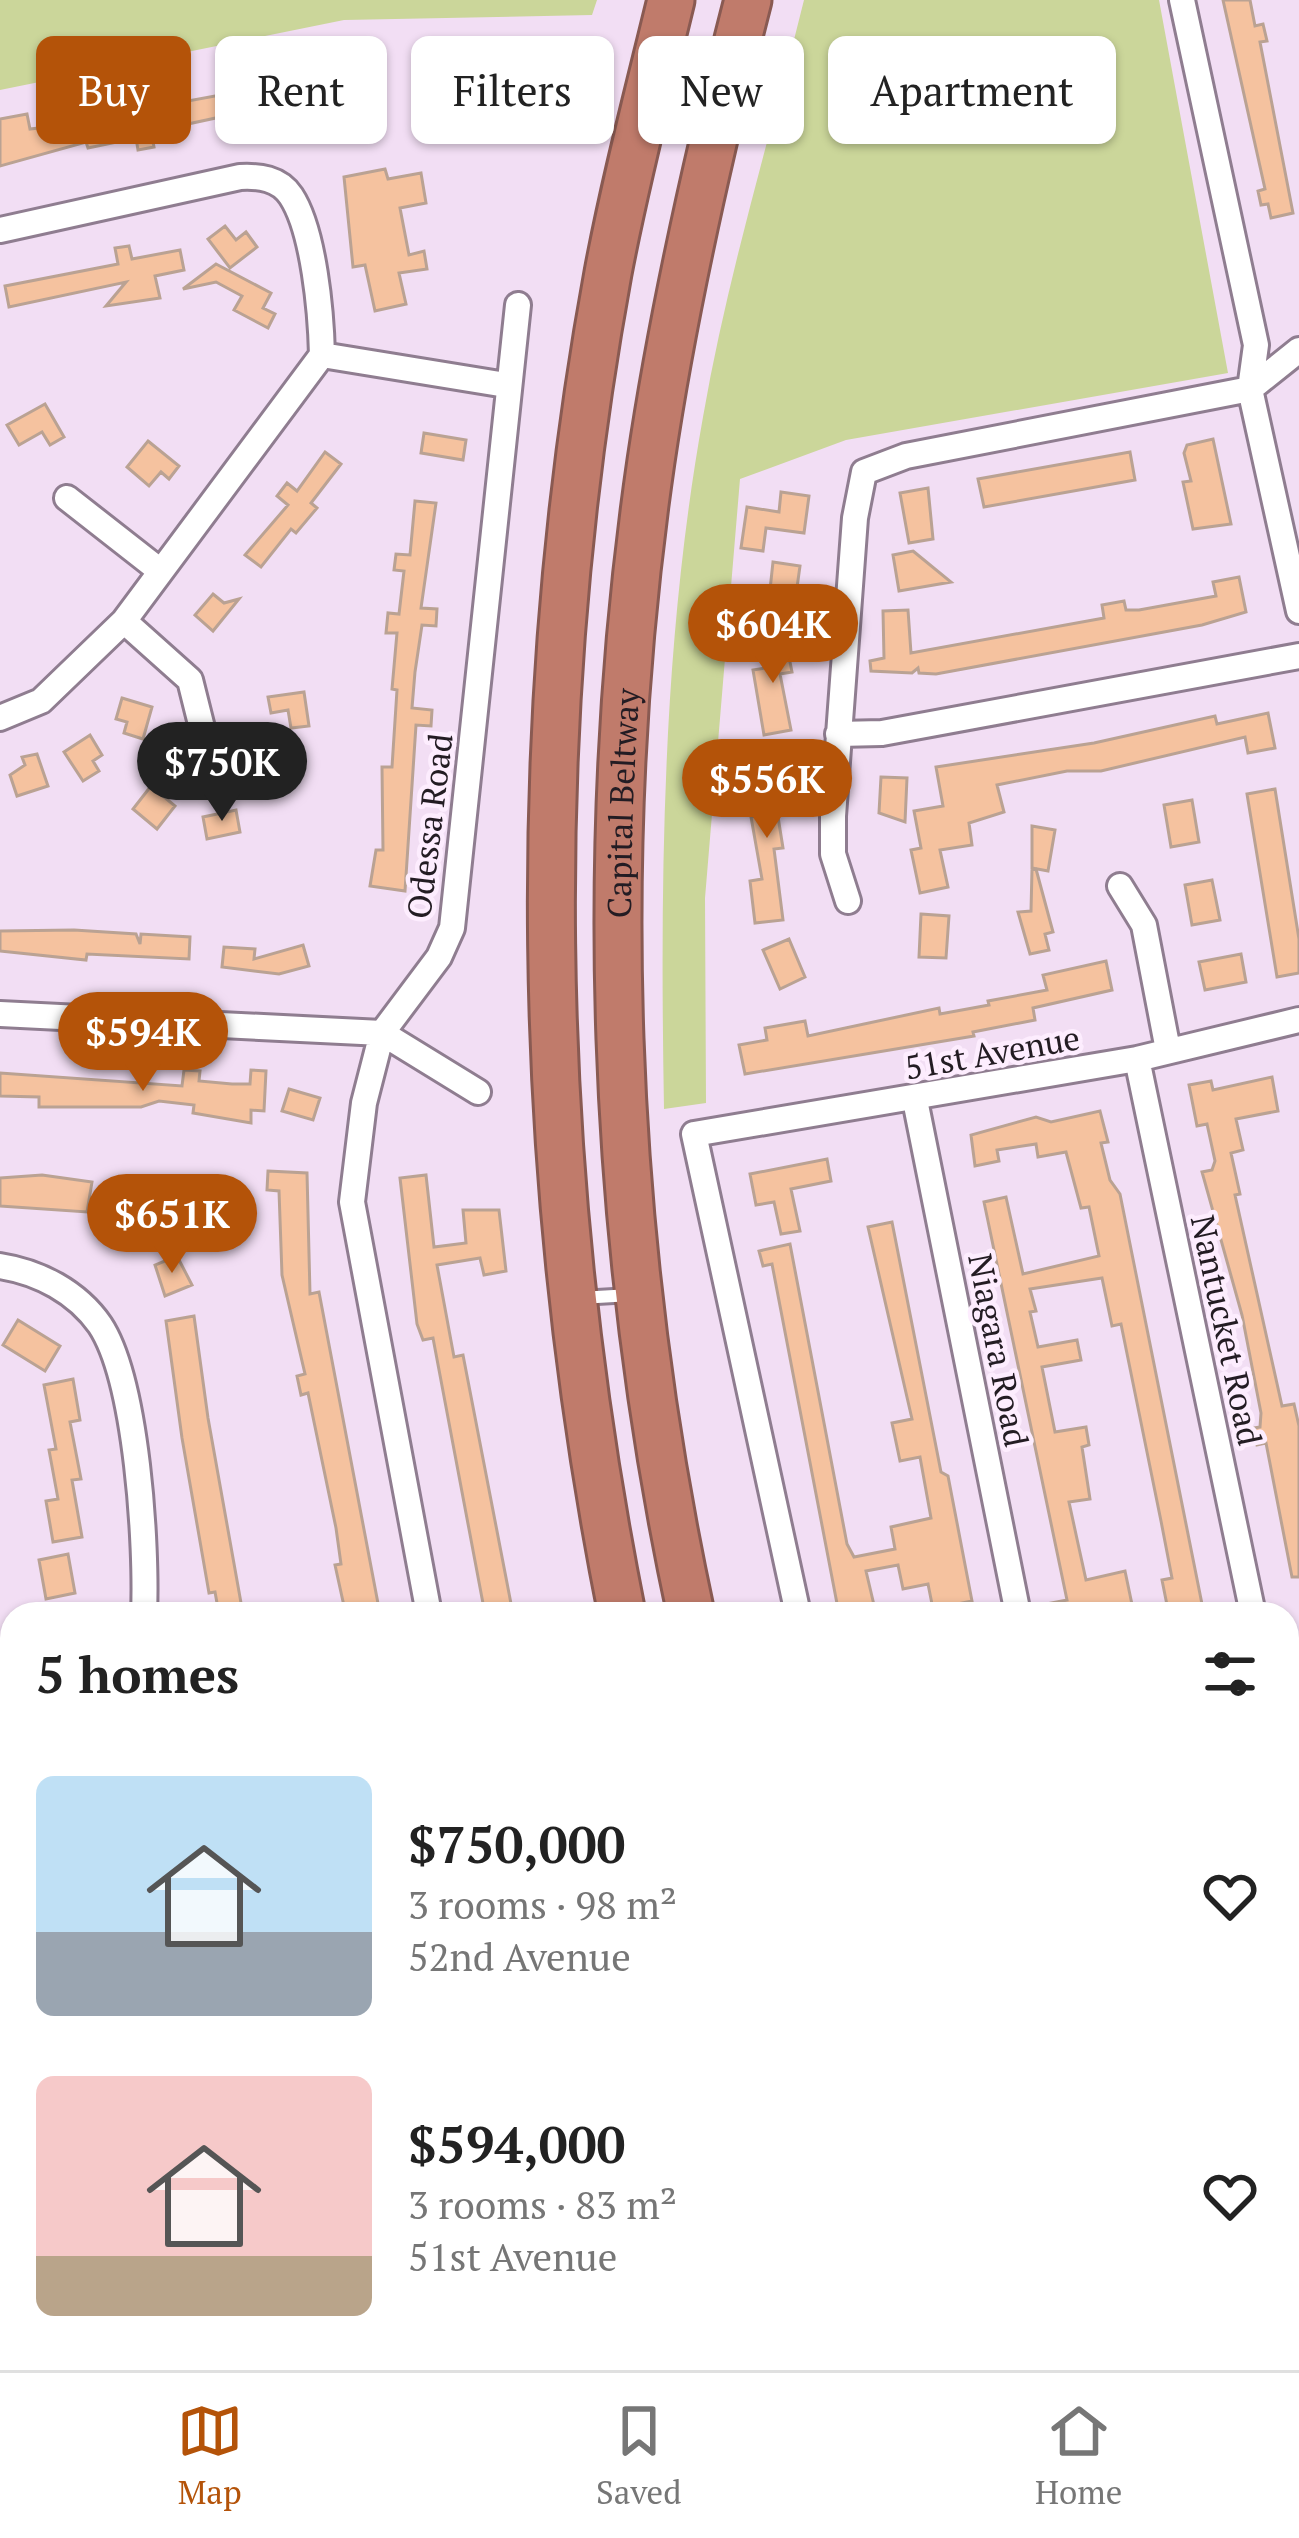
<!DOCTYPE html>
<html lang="en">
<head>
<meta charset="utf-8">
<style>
  body { margin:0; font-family:"PT Serif",serif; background:#f2f2f2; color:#222; height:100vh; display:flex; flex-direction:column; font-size:45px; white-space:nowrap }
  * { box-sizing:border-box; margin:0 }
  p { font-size:39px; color:#767676 }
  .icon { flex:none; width:66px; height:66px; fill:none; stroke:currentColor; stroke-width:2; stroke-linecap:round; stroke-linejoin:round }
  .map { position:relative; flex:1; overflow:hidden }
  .side { position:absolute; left:0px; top:1602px; width:1299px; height:768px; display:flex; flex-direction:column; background:#fff; border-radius:36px 36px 0 0; box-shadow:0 3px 9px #0004 }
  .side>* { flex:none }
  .banner { position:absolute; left:36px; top:36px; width:1227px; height:108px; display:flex; gap:24px }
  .price { position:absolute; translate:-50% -102px; padding:0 27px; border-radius:42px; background:#b45309; color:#fff; font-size:39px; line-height:78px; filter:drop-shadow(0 3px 6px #0008) }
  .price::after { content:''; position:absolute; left:50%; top:72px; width:36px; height:27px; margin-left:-18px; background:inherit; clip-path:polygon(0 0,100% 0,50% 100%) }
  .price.selected { background:#222; color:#fff }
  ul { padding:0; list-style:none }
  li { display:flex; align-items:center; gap:36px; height:300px; padding:0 36px }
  li span { display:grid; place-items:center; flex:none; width:336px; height:240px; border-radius:18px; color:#555 }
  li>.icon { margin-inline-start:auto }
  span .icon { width:144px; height:144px; fill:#fffc; stroke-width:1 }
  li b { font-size:51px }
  h2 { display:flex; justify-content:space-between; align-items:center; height:144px; padding:0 36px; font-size:51px }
  .pill { padding:0 42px; border-radius:18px; background:#fff; box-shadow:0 3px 9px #0004; font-size:42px; line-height:108px }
  .pill.selected { background:#b45309; color:#fff }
  .dock { display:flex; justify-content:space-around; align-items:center; height:168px; border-top:3px solid #e0e0e0; background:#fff; font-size:33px; color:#767676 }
  .dock a { display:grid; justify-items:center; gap:6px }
  .dock .selected { color:#b45309 }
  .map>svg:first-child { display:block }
  .green { fill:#cbd69a }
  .building { fill:#f5c29f; stroke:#baa293; stroke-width:3 }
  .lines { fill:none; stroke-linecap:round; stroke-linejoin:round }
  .lane-casing { stroke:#8f7d90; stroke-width:18 }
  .street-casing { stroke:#8f7d90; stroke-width:30 }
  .secondary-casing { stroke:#8f7d90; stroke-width:39 }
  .highway-casing { stroke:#895a52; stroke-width:51 }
  .path { stroke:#af9fb0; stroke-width:3; stroke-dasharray:6 9; stroke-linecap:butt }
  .lane { stroke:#fff; stroke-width:12 }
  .street { stroke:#fff; stroke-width:24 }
  .secondary { stroke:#fff; stroke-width:33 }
  .highway { stroke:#c07b6b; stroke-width:45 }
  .labels { text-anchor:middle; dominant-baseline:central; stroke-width:9; stroke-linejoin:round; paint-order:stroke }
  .street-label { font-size:33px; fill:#231c23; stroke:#fdedfe }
</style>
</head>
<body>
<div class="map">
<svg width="1299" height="2370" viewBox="0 0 1299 2370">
  <rect width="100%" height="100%" fill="#f2def4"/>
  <path class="green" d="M 0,0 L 597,0 L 592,15 L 344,20 L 0,90 Z
    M 804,0 L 1159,0 L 1228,373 L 846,440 L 740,479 L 705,898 L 706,1103 L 664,1109 C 660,879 662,645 703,417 C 727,277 770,138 804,0 Z
    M 0,1925 L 12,1926 L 12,2050 L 0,2048 Z
    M 0,2057 L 12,2064 L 12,2358 L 591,2358 L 591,2370 L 0,2370 Z"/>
  <path class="building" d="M 1223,0 L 1250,0 L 1255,26 L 1263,24 L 1267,41 L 1260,42 L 1293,213 L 1271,218 L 1268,204 L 1261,205 L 1258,191 L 1265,189 Z
    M 285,76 L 317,88 L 304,122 L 289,117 L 292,106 L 276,100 Z
    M 241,83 L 248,111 L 151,132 L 154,147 L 138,150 L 136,138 L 88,148 L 86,142 L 0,166 L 0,119 L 27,114 L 30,129 L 47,127 L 237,92 Z
    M 385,169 L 388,179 L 421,173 L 426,203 L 400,208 L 409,255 L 424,251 L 427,269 L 399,273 L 406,304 L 375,311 L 365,265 L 353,267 L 344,177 Z
    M 225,226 L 236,240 L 246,232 L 257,247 L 230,268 L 208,239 Z
    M 129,246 L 132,259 L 180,250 L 184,270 L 155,276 L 160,298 L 106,306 L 126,282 L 9,307 L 5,286 L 118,264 L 115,248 Z
    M 216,264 L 271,293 L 263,308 L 275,314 L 268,328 L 234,310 L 242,296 L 216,282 L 183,289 Z
    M 45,404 L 64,437 L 50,445 L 42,432 L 19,445 L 7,425 Z
    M 424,433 L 466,440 L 463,460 L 421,453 Z
    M 1213,439 L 1231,524 L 1193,529 L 1183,482 L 1191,481 L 1184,453 L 1187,445 Z
    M 148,441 L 179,466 L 169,479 L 161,472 L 149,486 L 127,467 Z
    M 325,452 L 341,464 L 311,503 L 317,508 L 296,533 L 291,529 L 261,567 L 245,555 L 288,505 L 277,496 L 287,483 L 297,491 Z
    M 1130,452 L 1135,480 L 984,507 L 978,479 Z
    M 928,488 L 933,539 L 909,543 L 900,493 Z
    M 781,492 L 809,496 L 804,533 L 766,528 L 763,551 L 741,548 L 747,507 L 779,512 Z
    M 415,501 L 436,503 L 421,608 L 437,609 L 436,626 L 422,625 L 415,672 L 412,708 L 432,710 L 431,726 L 416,725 L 405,891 L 370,886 L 376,850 L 383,850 L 382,767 L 392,767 L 397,690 L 392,689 L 397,633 L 386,633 L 388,613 L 399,614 L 404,571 L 394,570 L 396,554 L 410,555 Z
    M 913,551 L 951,582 L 899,591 L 893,555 Z
    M 773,562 L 800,566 L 795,602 L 769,599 Z
    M 1239,577 L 1246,612 L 1202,625 L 936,674 L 919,673 L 918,668 L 912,673 L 871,671 L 870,661 L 884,658 L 883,611 L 908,610 L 911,653 L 1104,618 L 1102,605 L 1124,601 L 1126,610 L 1139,610 L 1216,596 L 1213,582 Z
    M 213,594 L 224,603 L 239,599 L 213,631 L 195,615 Z
    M 785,637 L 792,672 L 780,674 L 791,730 L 764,735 L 753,670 L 765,668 L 760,641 Z
    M 304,692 L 309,726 L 291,728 L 288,710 L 271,713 L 268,697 Z
    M 122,698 L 152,707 L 143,739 L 124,733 L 127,722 L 116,719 Z
    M 1268,713 L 1275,748 L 1248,753 L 1245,737 L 1101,771 L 1067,771 L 997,785 L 1004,812 L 969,823 L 972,845 L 940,850 L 948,887 L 920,893 L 911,850 L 921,848 L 914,811 L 943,806 L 936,767 L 1094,743 L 1215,716 L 1217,724 Z
    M 90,735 L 102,755 L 93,761 L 99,771 L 83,781 L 64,752 Z
    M 37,754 L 48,786 L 17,796 L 10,775 L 25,765 L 22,757 Z
    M 778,755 L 784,790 L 774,792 L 783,848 L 774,849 L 783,920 L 755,923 L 750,881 L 762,879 L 751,817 L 762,815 L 752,760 Z
    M 881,777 L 907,778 L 905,822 L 879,813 Z
    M 151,786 L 175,806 L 157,829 L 133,809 Z
    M 1275,789 L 1299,939 L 1299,973 L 1277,977 L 1247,794 Z
    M 1192,800 L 1199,842 L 1171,847 L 1164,805 Z
    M 236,810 L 240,832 L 207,839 L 203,817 Z
    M 1032,826 L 1055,830 L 1048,871 L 1032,868 Z
    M 1036,869 L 1053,932 L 1045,934 L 1049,950 L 1030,954 L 1018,912 L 1031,911 L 1032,870 Z
    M 1212,880 L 1220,920 L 1192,925 L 1185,885 Z
    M 921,914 L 949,916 L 946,958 L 919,957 Z
    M 74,930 L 136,934 L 140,944 L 141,934 L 190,937 L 189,959 L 87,954 L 86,960 L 0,951 L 0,931 Z
    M 789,939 L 805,977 L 780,989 L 763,950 Z
    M 303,945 L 309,966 L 279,974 L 222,967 L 224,947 L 255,949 L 254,959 Z
    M 1241,954 L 1246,982 L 1205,990 L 1199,962 Z
    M 1106,961 L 1112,990 L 1033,1008 L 1035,1020 L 973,1032 L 974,1036 L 745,1074 L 739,1045 L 767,1040 L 765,1028 L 805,1021 L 808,1036 L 939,1008 L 940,1014 L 989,1005 L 988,1001 L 1047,990 L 1043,975 Z
    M 184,1070 L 200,1071 L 199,1081 L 232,1084 L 250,1084 L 251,1070 L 266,1071 L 264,1111 L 251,1110 L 251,1123 L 193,1113 L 194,1105 L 159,1101 L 141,1107 L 39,1107 L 39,1097 L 0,1096 L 0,1073 L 182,1086 Z
    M 1272,1077 L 1278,1111 L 1236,1119 L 1243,1150 L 1231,1153 L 1240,1194 L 1235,1195 L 1282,1406 L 1294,1404 L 1299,1426 L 1299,1577 L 1292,1577 L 1266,1443 L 1257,1445 L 1254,1428 L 1260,1427 L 1261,1413 L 1242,1315 L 1202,1172 L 1212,1170 L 1215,1161 L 1207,1124 L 1197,1126 L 1189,1085 L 1211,1081 L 1213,1090 Z
    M 289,1089 L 320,1098 L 313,1120 L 282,1111 Z
    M 1100,1111 L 1108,1142 L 1101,1143 L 1110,1180 L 1120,1194 L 1202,1604 L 1168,1610 L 1162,1580 L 1172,1578 L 1161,1521 L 1121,1324 L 1112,1326 L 1102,1278 L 1030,1289 L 1036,1311 L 1030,1312 L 1038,1347 L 1077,1340 L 1081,1360 L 1042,1367 L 1055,1432 L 1086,1427 L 1089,1445 L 1082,1447 L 1090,1499 L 1069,1502 L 1077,1539 L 1086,1580 L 1125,1571 L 1134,1614 L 1036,1614 L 1036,1606 L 1067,1600 L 984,1202 L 1006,1197 L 1023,1274 L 1099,1256 L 1089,1207 L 1081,1208 L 1066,1152 L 1038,1157 L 1036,1144 L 997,1150 L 999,1161 L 975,1166 L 971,1135 L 1036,1117 L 1051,1122 Z
    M 827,1159 L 831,1181 L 791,1189 L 800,1231 L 781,1234 L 774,1202 L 756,1205 L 750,1174 Z
    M 268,1171 L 307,1173 L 310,1294 L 319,1292 L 380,1614 L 352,1614 L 350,1605 L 344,1606 L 335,1565 L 341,1564 L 336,1528 L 308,1393 L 301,1395 L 297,1376 L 305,1374 L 282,1275 L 279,1191 L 267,1190 Z
    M 42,1175 L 92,1182 L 87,1212 L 0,1206 L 0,1178 Z
    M 426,1175 L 434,1247 L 466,1243 L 463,1210 L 499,1210 L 506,1271 L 484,1275 L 480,1258 L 437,1265 L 454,1357 L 463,1355 L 513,1614 L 485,1614 L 433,1338 L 423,1340 L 417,1324 L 400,1178 Z
    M 124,1198 L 154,1225 L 135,1247 L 105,1219 Z
    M 892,1222 L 941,1472 L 948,1476 L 972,1601 L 933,1609 L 928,1584 L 903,1589 L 898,1565 L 866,1571 L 874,1605 L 860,1608 L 861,1614 L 839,1614 L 772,1264 L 763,1266 L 759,1251 L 790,1244 L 847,1544 L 854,1557 L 895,1549 L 891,1527 L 931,1518 L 920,1457 L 900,1461 L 892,1423 L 912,1419 L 868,1227 Z
    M 177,1256 L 192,1285 L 165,1296 L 155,1265 Z
    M 194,1316 L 208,1418 L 243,1614 L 219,1614 L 215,1592 L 209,1593 L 182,1438 L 166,1321 Z
    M 18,1320 L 60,1346 L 45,1371 L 3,1345 Z
    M 73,1379 L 80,1420 L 70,1422 L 81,1479 L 72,1480 L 82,1537 L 53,1542 L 46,1501 L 58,1499 L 49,1450 L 56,1449 L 44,1385 Z
    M 68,1554 L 75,1593 L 46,1599 L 39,1560 Z"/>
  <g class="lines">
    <defs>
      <path id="lane" d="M 580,1298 L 631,1295
        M 620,2358 L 621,2370"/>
      <path id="street" d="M 1182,0 L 1256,345 L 1250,389 L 1299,611
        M 0,230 L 240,177 C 259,176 279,178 291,196 C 314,231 321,313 322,355
        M 322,355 L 506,385
        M 67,498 L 159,570
        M 124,621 L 190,680 L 204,736
        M 0,718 L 41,701 L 124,621 L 322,355
        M 838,734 L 882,733 L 1299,656
        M 1120,886 L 1144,925 L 1168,1050
        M 848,901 L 833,854 L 833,816 L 855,518 L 864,472 L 906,456 L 1250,389 L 1299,350
        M 0,1014 L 382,1033 L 478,1092
        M 1137,1059 L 1253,1614
        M 915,1100 L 1018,1614
        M 0,1266 C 39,1272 77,1292 100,1325 C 137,1381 147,1546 144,1614
        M 429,1614 L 352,1202 L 364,1103 L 382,1033 L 439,957 L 452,928 L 518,305
        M 798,1614 L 694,1134 L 1137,1059 L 1299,1020
        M 1287,1777 L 1299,1835
        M 1287,1928 L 1299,1928
        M 1287,2015 L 1299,2016
        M 1172,2358 L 1174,2370"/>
      <path id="secondary" d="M 0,1908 L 12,1909
        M 1287,1959 L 1299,1959"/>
      <g id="highway">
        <path d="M 622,1614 C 534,1174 527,715 608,273 C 625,182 649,91 671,0"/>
        <path id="s1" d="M 691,1614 C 610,1239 596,840 651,461 C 674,305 709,152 748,0"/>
        <path d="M 834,2358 L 838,2370"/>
        <path d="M 929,2358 L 935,2370"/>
      </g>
    </defs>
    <use href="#lane" class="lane-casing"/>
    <use href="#street" class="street-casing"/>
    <use href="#secondary" class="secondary-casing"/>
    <use href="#highway" class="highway-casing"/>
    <path class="path" d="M 0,2008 L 12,2017
      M 159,2358 L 162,2370
      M 369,2370 L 376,2358"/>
    <use href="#lane" class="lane"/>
    <use href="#street" class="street"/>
    <use href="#secondary" class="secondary"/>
    <use href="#highway" class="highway"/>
  </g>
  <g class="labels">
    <g class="street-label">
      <text stroke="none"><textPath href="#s1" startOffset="816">Capital Beltway</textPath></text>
      <text transform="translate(429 826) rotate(-83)">Odessa Road</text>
      <text transform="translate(992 1052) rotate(-10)">51st Avenue</text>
      <text transform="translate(1227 1330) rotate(78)">Nantucket Road</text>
      <text transform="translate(999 1350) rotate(79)">Niagara Road</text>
    </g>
  </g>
</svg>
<b class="price" style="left:773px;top:686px">$604K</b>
<b class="price selected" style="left:222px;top:824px">$750K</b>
<b class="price" style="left:767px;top:841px">$556K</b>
<b class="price" style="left:143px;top:1094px">$594K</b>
<b class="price" style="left:172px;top:1276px">$651K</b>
<div class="banner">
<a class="pill selected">Buy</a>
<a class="pill">Rent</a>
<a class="pill">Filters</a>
<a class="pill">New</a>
<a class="pill">Apartment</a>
</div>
<section class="side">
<h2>5 homes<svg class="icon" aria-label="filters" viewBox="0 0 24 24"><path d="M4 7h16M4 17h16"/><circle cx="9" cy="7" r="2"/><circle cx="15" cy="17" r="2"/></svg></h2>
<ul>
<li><span style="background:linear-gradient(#bfe0f5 65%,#9aa5b1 0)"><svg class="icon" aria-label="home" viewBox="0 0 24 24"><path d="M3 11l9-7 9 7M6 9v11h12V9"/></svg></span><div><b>$750,000</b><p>3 rooms · 98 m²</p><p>52nd Avenue</p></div><svg class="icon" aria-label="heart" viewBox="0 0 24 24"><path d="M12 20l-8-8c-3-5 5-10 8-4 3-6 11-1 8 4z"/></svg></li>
<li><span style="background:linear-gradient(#f6c9c9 75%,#b9a48a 0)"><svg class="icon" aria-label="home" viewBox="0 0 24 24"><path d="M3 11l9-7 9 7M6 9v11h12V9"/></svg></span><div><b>$594,000</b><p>3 rooms · 83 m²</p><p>51st Avenue</p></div><svg class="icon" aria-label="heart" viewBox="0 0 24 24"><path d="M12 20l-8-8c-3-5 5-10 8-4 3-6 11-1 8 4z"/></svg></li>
</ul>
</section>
</div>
<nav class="dock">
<a class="selected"><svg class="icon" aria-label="map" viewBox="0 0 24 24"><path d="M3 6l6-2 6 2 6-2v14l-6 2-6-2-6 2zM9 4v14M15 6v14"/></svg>Map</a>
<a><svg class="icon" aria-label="saved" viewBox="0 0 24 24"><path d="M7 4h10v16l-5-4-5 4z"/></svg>Saved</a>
<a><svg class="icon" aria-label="home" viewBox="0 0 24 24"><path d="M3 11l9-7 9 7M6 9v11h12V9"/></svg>Home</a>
</nav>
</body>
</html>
